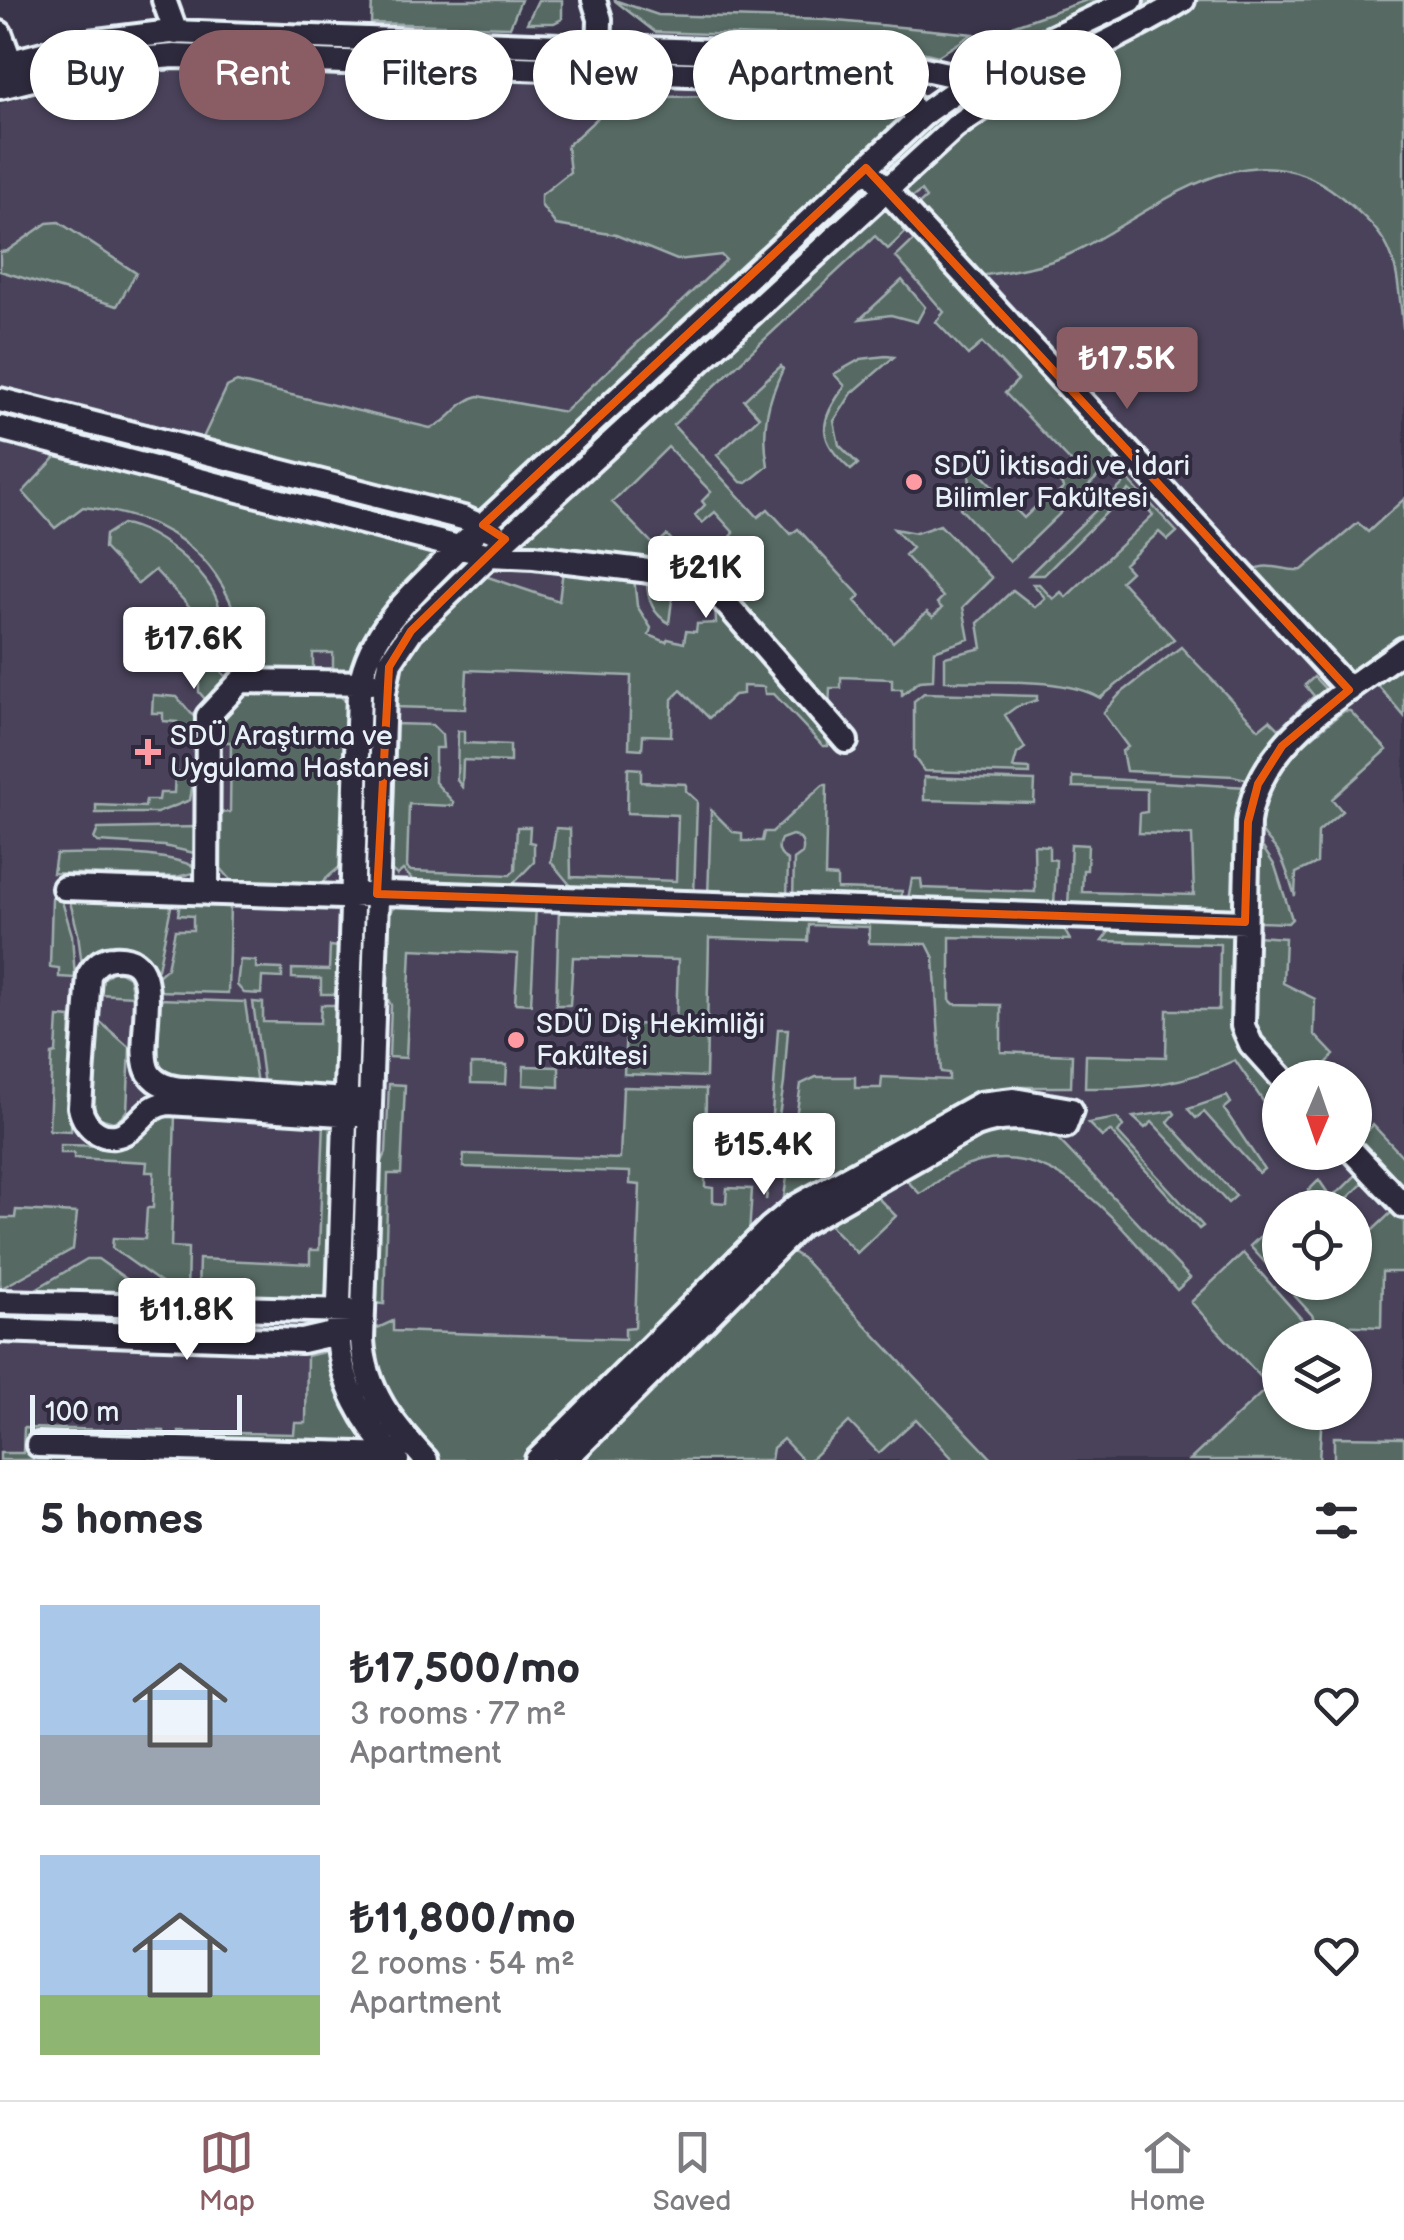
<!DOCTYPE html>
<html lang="en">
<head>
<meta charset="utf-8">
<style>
  body { margin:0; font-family:"Balsamiq Sans",sans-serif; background:#f2f2f3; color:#2b2b33; height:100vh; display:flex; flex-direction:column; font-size:38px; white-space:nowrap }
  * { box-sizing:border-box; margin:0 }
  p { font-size:32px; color:#7c7c81 }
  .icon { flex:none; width:55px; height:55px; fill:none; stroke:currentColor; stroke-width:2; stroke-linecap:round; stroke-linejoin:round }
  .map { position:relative; height:1460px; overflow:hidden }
  .drawer { display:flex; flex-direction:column; background:#fff; flex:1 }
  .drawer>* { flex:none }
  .guide { position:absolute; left:30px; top:30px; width:1345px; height:90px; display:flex; gap:20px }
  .needle { width:65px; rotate:182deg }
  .fabs { position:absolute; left:1262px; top:1060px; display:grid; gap:20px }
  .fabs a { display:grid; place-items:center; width:110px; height:110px; border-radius:50%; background:#fff; box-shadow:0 2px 8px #0004; font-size:50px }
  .scale { position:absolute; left:30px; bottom:25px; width:212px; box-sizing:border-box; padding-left:10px; border:5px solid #e8f1f8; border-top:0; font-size:28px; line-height:35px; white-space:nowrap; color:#e8f1f8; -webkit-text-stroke:8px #2f2a3d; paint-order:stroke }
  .price { position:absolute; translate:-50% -85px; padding:0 22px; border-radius:10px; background:#fff; color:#222; font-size:32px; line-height:65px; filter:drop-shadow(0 2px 5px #0008) }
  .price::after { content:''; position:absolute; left:50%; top:60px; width:30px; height:22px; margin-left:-15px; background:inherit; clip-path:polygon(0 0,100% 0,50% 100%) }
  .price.active { background:#8a5d65; color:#fff }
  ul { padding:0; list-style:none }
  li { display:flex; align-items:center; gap:30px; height:250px; padding:0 40px }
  li span { display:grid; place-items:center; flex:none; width:280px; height:200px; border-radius:0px; color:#555 }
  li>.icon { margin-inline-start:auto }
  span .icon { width:120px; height:120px; fill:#fffc; stroke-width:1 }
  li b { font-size:42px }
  h2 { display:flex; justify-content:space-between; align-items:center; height:120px; padding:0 40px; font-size:42px }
  .pill { padding:0 35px; border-radius:45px; background:#fff; box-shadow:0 2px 8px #0004; font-size:35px; line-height:90px }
  .pill.active { background:#8a5d65; color:#fff }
  .menu { display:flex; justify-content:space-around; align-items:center; height:140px; border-top:2px solid #e1e1e2; background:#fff; font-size:28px; color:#7c7c81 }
  .menu a { display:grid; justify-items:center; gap:5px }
  .menu .active { color:#8a5d65 }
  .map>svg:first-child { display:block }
  .built { fill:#48435a; fill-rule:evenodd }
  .green { fill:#566962; stroke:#9fadad; stroke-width:2.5 }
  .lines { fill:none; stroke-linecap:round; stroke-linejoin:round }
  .minor-casing { stroke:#e8f1f8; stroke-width:30 }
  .minor { stroke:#2f2a3d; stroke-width:22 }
  .marked { fill:none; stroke:#e8590c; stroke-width:8; stroke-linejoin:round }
  .poi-dot { fill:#ff9aa2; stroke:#2f2a3d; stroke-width:4 }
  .labels { text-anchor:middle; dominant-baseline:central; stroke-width:8; stroke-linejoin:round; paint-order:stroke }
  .poi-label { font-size:28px; fill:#e8f1f8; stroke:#2f2a3d; text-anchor:start }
</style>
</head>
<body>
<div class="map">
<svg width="1404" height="1460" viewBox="0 0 1404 1460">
  <rect width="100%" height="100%" fill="#3a354a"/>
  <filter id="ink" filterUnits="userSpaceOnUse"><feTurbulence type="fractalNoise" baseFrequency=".01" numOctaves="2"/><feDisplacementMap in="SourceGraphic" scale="20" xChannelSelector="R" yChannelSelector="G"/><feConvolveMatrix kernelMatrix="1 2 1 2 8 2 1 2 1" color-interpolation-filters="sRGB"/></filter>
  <g filter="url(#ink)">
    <path class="built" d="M 1199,0 L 1404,0 L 1404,1460 L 0,1460 L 0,104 L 87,79 L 169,69 L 865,95 L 888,100 L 906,131 L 1124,45 ZM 1280,1078 L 1355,1078 L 1355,1152 L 1280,1152 ZM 1280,1208 L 1355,1208 L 1355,1282 L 1280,1282 ZM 1280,1338 L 1355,1338 L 1355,1412 L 1280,1412 Z"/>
    <path class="green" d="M 372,0 L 521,0 L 510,27 L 371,23 Z
      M 538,0 L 562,0 L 562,19 L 554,23 L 527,23 Z
      M 614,0 L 658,15 L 827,20 L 973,34 L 938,56 L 873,40 L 655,32 Z
      M 1087,0 L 1106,0 L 972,65 L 953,60 L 1015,25 Z
      M 1151,0 L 1169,0 L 890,174 L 883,167 L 932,119 L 978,86 Z
      M 1199,0 L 1404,0 L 1404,335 C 1395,261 1401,245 1340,196 C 1246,120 1156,213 1070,254 C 1042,267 1011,271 980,276 L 917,206 L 926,198 L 921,191 L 910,199 L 899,187 L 989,112 L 1124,45 Z
      M 824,94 C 855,96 886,88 901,120 L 483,511 L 202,440 L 227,387 L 237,382 L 430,428 C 450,423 458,400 479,396 L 564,412 L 726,260 L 721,255 L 677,260 L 616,235 L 556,225 L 541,205 L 541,195 L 570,172 L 567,146 L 606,110 L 606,101 L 603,98 Z
      M 868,178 L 874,188 L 503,529 L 497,523 Z
      M 882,203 L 907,231 L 888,249 L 875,236 L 673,425 L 758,517 L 768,509 L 791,534 L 798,529 L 860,596 L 855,601 L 893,642 L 927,612 L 933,617 L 942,608 L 937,603 L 943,597 L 905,555 L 912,548 L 894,529 L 916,533 L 940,525 L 992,578 L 963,607 L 969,639 L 934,651 L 933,680 L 919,681 L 902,695 L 902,689 L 892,689 L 892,679 L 841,677 L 841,688 L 830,688 L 829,709 L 699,575 L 734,533 L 715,512 L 702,523 L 695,515 L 705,505 L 702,501 L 711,492 L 668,447 L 612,502 L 655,546 L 667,535 L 685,555 L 683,569 L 515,543 Z
      M 59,222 L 136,273 L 117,306 L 0,271 L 0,252 L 7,251 L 47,223 Z
      M 915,239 L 1118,457 L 1010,562 L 960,508 L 970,485 L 968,461 L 1024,518 L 1050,493 L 1054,497 L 1064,488 L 1060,483 L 1076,467 L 1005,393 L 1018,380 L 982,343 L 968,355 L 936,322 L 944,312 L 896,257 Z
      M 902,280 L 925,307 L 917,322 L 891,315 L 860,319 Z
      M 886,356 L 894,357 L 852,393 L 834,421 L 839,445 L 858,464 L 851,470 C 817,440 818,422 845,386 L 834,374 L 861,359 Z
      M 781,366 L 783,369 C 767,402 761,429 768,466 L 747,483 L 741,482 L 717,455 L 759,417 L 744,400 Z
      M 71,428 L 460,528 L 456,535 L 69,434 Z
      M 59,454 L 441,552 L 368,631 L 351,674 L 333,673 L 333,653 L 313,653 L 313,673 L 248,671 L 234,660 L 243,653 L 230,639 L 239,625 C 216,548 160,515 83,507 L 55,528 L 23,492 Z
      M 1120,471 L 1142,495 L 1138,498 L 1129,490 L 1044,575 L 1029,575 L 1123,484 L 1116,475 Z
      M 1404,499 L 1404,636 L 1352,676 L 1254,570 C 1267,561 1285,572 1302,570 L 1358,523 L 1368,532 Z
      M 1150,503 L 1177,532 L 1168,540 L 1159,532 L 1124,564 L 1131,572 L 1121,581 L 1174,639 L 1100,698 C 1061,676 990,683 945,681 L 945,657 L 982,648 L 978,623 L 1013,590 L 1035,607 L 1045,598 L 1033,584 L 1039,584 L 1053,599 L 1061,592 L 1066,597 L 1153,515 L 1146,507 Z
      M 122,524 C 155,527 223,581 220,617 L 179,659 L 178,664 L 165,664 L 163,656 L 202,620 L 155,570 L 138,584 L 104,548 L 105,535 Z
      M 563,570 L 634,578 L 637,606 L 651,628 L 649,635 L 666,642 L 668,639 L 684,643 L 686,631 L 696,632 L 697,624 L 716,623 L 715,604 L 828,734 L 828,746 L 823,746 L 774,694 L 765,694 L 764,687 L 743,686 L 743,694 L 734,695 L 709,718 L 681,690 L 672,699 L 671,736 L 643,735 L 642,749 L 629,748 L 631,676 L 467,670 L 465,709 L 393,707 L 396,673 L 408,649 L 482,575 L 559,601 Z
      M 647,580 L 674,584 L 669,623 C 652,614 647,598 647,580 Z
      M 1181,647 L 1259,729 L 1270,720 L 1279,729 L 1314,696 L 1305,685 L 1314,677 L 1330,694 L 1260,761 L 1250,780 L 1233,776 L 1126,771 L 1122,751 L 1128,747 L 1103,713 L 1120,694 Z
      M 209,659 L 228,679 L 205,699 L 199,692 L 199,668 Z
      M 1404,662 L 1404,716 L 1376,683 Z
      M 248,691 L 337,693 L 348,703 L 342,865 L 320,884 L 233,882 L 218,865 L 218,813 L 230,812 L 231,742 L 218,742 L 218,720 Z
      M 924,693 L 1037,696 L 1037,700 L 1016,707 L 1005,715 L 1025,748 L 1017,754 L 1013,768 L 1030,769 L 1030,774 L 924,771 L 914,757 L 914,701 Z
      M 153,695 L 177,697 L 195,718 L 195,729 L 182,743 L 176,743 L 177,722 L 163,721 L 163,713 L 152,713 Z
      M 1344,711 L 1350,711 L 1387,750 L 1332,799 L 1342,811 L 1318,832 L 1317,863 L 1296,873 L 1295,896 C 1290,882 1286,865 1278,852 C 1273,844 1262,836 1260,827 C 1251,781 1314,735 1344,711 Z
      M 392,724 L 432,725 L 442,735 L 443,748 L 435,748 L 435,782 L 453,802 L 453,806 L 409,804 L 407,868 L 411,871 L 510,875 L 515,870 L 517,827 L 530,827 L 529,842 L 534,843 L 534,862 L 510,887 L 406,884 L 411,878 L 403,870 L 397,875 L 388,867 Z
      M 458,731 L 464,731 L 464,743 L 510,745 L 510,762 L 463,760 L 462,787 L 457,780 Z
      M 628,768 L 641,769 L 641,782 L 686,784 L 686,791 L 697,801 L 694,897 L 576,892 L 551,862 L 556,828 L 570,829 L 571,877 L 676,881 L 678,815 L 627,813 Z
      M 175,772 L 181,772 L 193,782 L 190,800 L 157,813 L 96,813 L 96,805 L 145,807 L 146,800 L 159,800 L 160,793 L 174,793 Z
      M 924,777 L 1035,781 L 1034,803 L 924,800 Z
      M 1073,777 L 1247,787 L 1236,914 L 1068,908 L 1071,844 L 1088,845 L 1087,870 L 1083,870 L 1082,892 L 1194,895 L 1192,835 L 1139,833 L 1140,813 L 1147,812 L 1147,789 L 1073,787 Z
      M 823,785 L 827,785 L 825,876 L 837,877 L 837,889 L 902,891 L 901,904 L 793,900 L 794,860 L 802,854 C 805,845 802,837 792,835 L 781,839 C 776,848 779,856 788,860 L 787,900 L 708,897 L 711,810 L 733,832 L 742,833 L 742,841 L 762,841 L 764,832 L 772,832 Z
      M 196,827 L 194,853 L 164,846 L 98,842 L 94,839 L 98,829 Z
      M 1034,845 L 1049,846 L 1049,859 L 1056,860 L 1054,908 L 907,904 L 912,879 L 921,879 L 922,888 L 1035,892 Z
      M 1263,848 L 1275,866 L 1292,919 L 1288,923 L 1257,922 L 1259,850 Z
      M 56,854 C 94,854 164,850 197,868 L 197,872 L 177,877 L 53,873 Z
      M 52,898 L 61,898 L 72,935 L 75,978 L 59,977 L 59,968 L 50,967 Z
      M 69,898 L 172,902 L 158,969 L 155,972 C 139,942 102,939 82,966 L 78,933 Z
      M 180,902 L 230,904 L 228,993 L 158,991 L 157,977 L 167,968 L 175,930 L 193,930 L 193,916 L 178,915 Z
      M 401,903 L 536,906 L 531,1004 L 515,1003 L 518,954 L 411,949 L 406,1058 L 389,1057 L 391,1005 L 385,994 L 387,913 Z
      M 559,907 L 1061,924 L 1070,940 L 950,937 L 950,1000 L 954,1004 L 1001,1005 L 1001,1052 L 1072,1055 L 1071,1087 L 1012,1087 L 982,1095 L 787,1203 L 784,1197 L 801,1084 L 816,1077 L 855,1077 L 855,1088 L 881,1088 L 882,1077 L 949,1080 L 949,1073 L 941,1072 L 934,958 L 927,944 L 869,943 L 869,927 L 809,925 L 808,941 L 709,938 L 706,1077 L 624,1074 L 626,1024 L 676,1025 L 678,960 L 573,957 L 570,1005 L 556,1005 Z
      M 1114,925 L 1236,929 L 1234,1024 L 1280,1086 L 1280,1126 L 1235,1060 C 1186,1084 1139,1089 1085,1088 L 1086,1055 L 1166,1057 L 1167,1010 L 1219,1010 L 1220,944 L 1102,941 Z
      M 1256,936 L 1285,938 L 1283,983 L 1315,999 L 1314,1034 L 1334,1055 L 1319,1071 L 1324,1077 L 1292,1077 L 1253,1035 Z
      M 330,946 L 339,947 L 338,994 L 321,994 L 321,979 L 292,978 L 292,969 L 329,970 Z
      M 240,960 L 256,961 L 256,968 L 282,969 L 282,978 L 262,977 L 261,994 L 244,993 L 237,985 Z
      M 112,972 L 120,972 L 129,977 L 133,996 L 99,994 L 101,981 Z
      M 158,999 L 245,1002 L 257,1084 L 169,1077 C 147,1059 157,1025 158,999 Z
      M 253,1002 L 263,1003 L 263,1022 L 320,1023 L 321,1005 L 337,1005 L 334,1090 L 264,1085 Z
      M 58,1017 L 71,1018 L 68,1101 L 72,1105 L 71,1131 L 49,1130 L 52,1054 L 56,1053 Z
      M 98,1020 L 130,1048 L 127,1110 L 122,1117 L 113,1122 L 100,1118 L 94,1109 Z
      M 778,1029 L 788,1029 L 784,1083 L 766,1200 Z
      M 471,1064 L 507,1065 L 506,1084 L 471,1083 Z
      M 524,1066 L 559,1067 L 559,1087 L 523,1085 Z
      M 389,1084 L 405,1085 L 401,1174 L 388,1174 L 384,1304 L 374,1303 L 380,1166 L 386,1153 Z
      M 623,1087 L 706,1089 L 705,1187 L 713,1188 L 713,1202 L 726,1203 L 727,1188 L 752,1189 L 749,1235 L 525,1460 L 440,1460 C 403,1421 373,1386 373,1330 L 393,1321 L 393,1331 L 625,1339 L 625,1328 L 635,1327 L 640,1185 L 630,1184 L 630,1172 L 463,1167 L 464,1154 L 620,1159 Z
      M 1227,1096 L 1231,1103 L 1224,1109 L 1264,1169 L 1259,1173 L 1204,1112 L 1196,1118 L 1188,1109 Z
      M 1173,1111 L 1175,1114 L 1168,1122 L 1236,1196 L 1228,1203 L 1152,1122 L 1145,1128 L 1133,1117 Z
      M 175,1114 L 171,1247 L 188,1248 L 187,1295 L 177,1294 L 112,1248 L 113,1238 L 145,1239 L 147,1208 L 153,1208 L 154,1172 L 146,1172 L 147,1162 L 74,1158 L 74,1153 L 60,1153 L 60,1145 L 109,1146 L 160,1115 Z
      M 1117,1118 L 1123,1126 L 1118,1133 L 1203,1226 L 1199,1229 L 1110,1131 L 1102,1137 L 1088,1123 Z
      M 324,1121 L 334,1122 L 328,1299 L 198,1295 L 199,1259 L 310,1264 L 310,1250 L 319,1250 Z
      M 1373,1125 L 1404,1158 L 1404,1196 L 1355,1142 Z
      M 997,1127 L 1047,1131 L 1056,1137 L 1190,1278 L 1177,1290 C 1119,1227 1051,1122 952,1172 C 941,1178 931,1187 920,1194 L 901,1175 Z
      M 1361,1170 L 1368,1178 L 1346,1200 L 1352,1207 L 1291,1208 L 1319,1180 L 1330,1196 L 1341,1190 Z
      M 872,1192 L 896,1216 L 857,1253 L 825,1220 Z
      M 1397,1207 L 1404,1215 L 1404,1272 L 1382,1272 L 1381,1327 L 1338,1325 L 1337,1337 L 1322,1337 L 1312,1315 L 1283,1283 L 1355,1282 L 1355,1210 L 1373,1230 Z
      M 16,1210 L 77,1213 L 73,1249 L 0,1289 L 0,1218 L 15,1218 Z
      M 1280,1218 L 1280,1279 L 1250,1246 Z
      M 789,1250 L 802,1258 L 993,1460 L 954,1460 L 916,1419 L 879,1453 L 849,1422 L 810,1460 L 803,1460 L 783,1439 L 773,1448 L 771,1460 L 578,1460 Z
      M 1243,1253 L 1305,1323 L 1310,1337 L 1280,1338 L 1280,1412 L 1322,1413 L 1319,1460 L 1190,1460 L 1269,1386 L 1191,1302 Z
      M 87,1259 L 98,1259 L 146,1293 L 34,1290 Z
      M 328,1351 L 339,1397 L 370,1445 L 179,1441 L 179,1432 L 294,1434 L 295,1423 L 306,1423 L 307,1356 Z
      M 24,1428 L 164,1431 L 169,1460 L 0,1460 L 0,1453 L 23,1453 Z
      M 1334,1437 L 1404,1438 L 1404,1460 L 1334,1460 Z"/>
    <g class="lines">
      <defs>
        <path id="minor" d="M 164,0 L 176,33
          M 594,0 L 600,19 L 599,63
          M 0,33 L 15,74
          M 0,65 L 89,42 L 171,32 L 870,57 L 970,79
          M 0,87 L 101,62 L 174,56 L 861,80 L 877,82 L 906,93 L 916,121
          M 876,179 L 1349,690
          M 0,400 L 463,518 L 493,531
          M 0,428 L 489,555 L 534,557 L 642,570 L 677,576 L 699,584 L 723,600 L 846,741
          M 64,888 L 341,897 L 387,893 L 1245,922
          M 207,893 L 208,716 L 241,681 L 371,683
          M 1282,1078 L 1251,1044 L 1243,1026 L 1248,822 C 1259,740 1343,695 1404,649
          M 356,1115 L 168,1103 C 147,1106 144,1119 129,1130 C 107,1146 84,1129 80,1107 L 89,975 C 95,965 102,958 114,958 C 172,954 132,1045 149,1073 C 157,1085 170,1088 184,1089 L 361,1101
          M 1353,1152 L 1404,1206
          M 0,1302 L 350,1311
          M 0,1330 L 302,1341 L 350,1330
          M 38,1445 L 393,1455
          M 397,1460 C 363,1423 341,1385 338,1334 L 359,694 C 365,630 418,590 459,547 L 927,111 L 987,69 L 1131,0
          M 426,1460 C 393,1424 365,1391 362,1340 L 384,693 L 390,662 L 411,631 L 505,540 L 955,127 C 1025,74 1109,47 1183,0
          M 537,1460 L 770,1228 L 797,1206 L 980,1104 L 1014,1100 L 1071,1110 L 1065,1126 C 1035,1119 1006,1113 976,1125 L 800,1225 L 565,1460"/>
      </defs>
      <use href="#minor" class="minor-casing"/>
      <use href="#minor" class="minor"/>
    </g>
  </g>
  <path class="marked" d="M 866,168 L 1349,690 L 1282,746 L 1258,784 L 1248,822 L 1245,922 L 377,894 L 389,667 L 411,631 L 505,539 L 483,525 Z"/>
  <g class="poi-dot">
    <circle cx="914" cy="482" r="10"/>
    <path d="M143 737h10v10h10v10h-10v10h-10v-10h-10v-10h10z"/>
    <circle cx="516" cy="1040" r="10"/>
  </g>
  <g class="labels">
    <g class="poi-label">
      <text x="934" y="466">SDÜ İktisadi ve İdari<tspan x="934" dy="32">Bilimler Fakültesi</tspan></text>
      <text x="170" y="736">SDÜ Araştırma ve<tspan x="170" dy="32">Uygulama Hastanesi</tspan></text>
      <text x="536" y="1024">SDÜ Diş Hekimliği<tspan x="536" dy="32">Fakültesi</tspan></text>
    </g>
  </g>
</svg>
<div class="fabs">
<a><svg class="needle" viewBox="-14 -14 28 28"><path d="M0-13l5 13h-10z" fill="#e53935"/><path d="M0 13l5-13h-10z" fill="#7c7c81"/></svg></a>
<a><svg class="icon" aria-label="locate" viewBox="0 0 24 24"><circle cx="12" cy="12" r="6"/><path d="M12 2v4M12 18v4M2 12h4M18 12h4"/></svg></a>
<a><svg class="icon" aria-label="layers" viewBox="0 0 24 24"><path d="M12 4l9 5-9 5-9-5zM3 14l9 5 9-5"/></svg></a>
</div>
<div class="scale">100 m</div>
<b class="price active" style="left:1127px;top:412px">₺17.5K</b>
<b class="price" style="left:706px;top:621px">₺21K</b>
<b class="price" style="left:194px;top:692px">₺17.6K</b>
<b class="price" style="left:764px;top:1198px">₺15.4K</b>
<b class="price" style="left:187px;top:1363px">₺11.8K</b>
<div class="guide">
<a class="pill">Buy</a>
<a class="pill active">Rent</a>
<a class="pill">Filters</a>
<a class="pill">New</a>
<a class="pill">Apartment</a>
<a class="pill">House</a>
</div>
</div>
<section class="drawer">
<h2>5 homes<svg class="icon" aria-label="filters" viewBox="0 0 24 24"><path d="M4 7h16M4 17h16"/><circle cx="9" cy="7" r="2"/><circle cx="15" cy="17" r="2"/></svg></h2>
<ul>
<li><span style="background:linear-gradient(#a9c7e8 65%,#9aa5b1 0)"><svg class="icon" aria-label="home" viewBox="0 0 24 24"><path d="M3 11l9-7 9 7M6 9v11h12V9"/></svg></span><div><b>₺17,500/mo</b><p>3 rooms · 77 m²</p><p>Apartment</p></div><svg class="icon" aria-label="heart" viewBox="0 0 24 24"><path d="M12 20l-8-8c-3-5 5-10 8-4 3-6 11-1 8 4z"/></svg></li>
<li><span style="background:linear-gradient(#a9c7e8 70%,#8fb573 0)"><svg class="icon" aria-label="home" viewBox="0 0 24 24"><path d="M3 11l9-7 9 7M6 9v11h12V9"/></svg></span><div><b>₺11,800/mo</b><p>2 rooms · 54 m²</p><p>Apartment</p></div><svg class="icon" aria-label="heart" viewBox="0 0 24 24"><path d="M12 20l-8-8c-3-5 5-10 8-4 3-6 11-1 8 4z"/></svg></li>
</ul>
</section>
<nav class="menu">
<a class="active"><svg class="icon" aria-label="map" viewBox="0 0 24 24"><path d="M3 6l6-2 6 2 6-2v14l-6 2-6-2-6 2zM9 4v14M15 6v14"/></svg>Map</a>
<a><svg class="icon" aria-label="saved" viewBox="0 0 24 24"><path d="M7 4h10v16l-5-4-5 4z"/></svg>Saved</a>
<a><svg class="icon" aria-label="home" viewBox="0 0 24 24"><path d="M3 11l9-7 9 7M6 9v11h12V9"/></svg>Home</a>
</nav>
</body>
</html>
